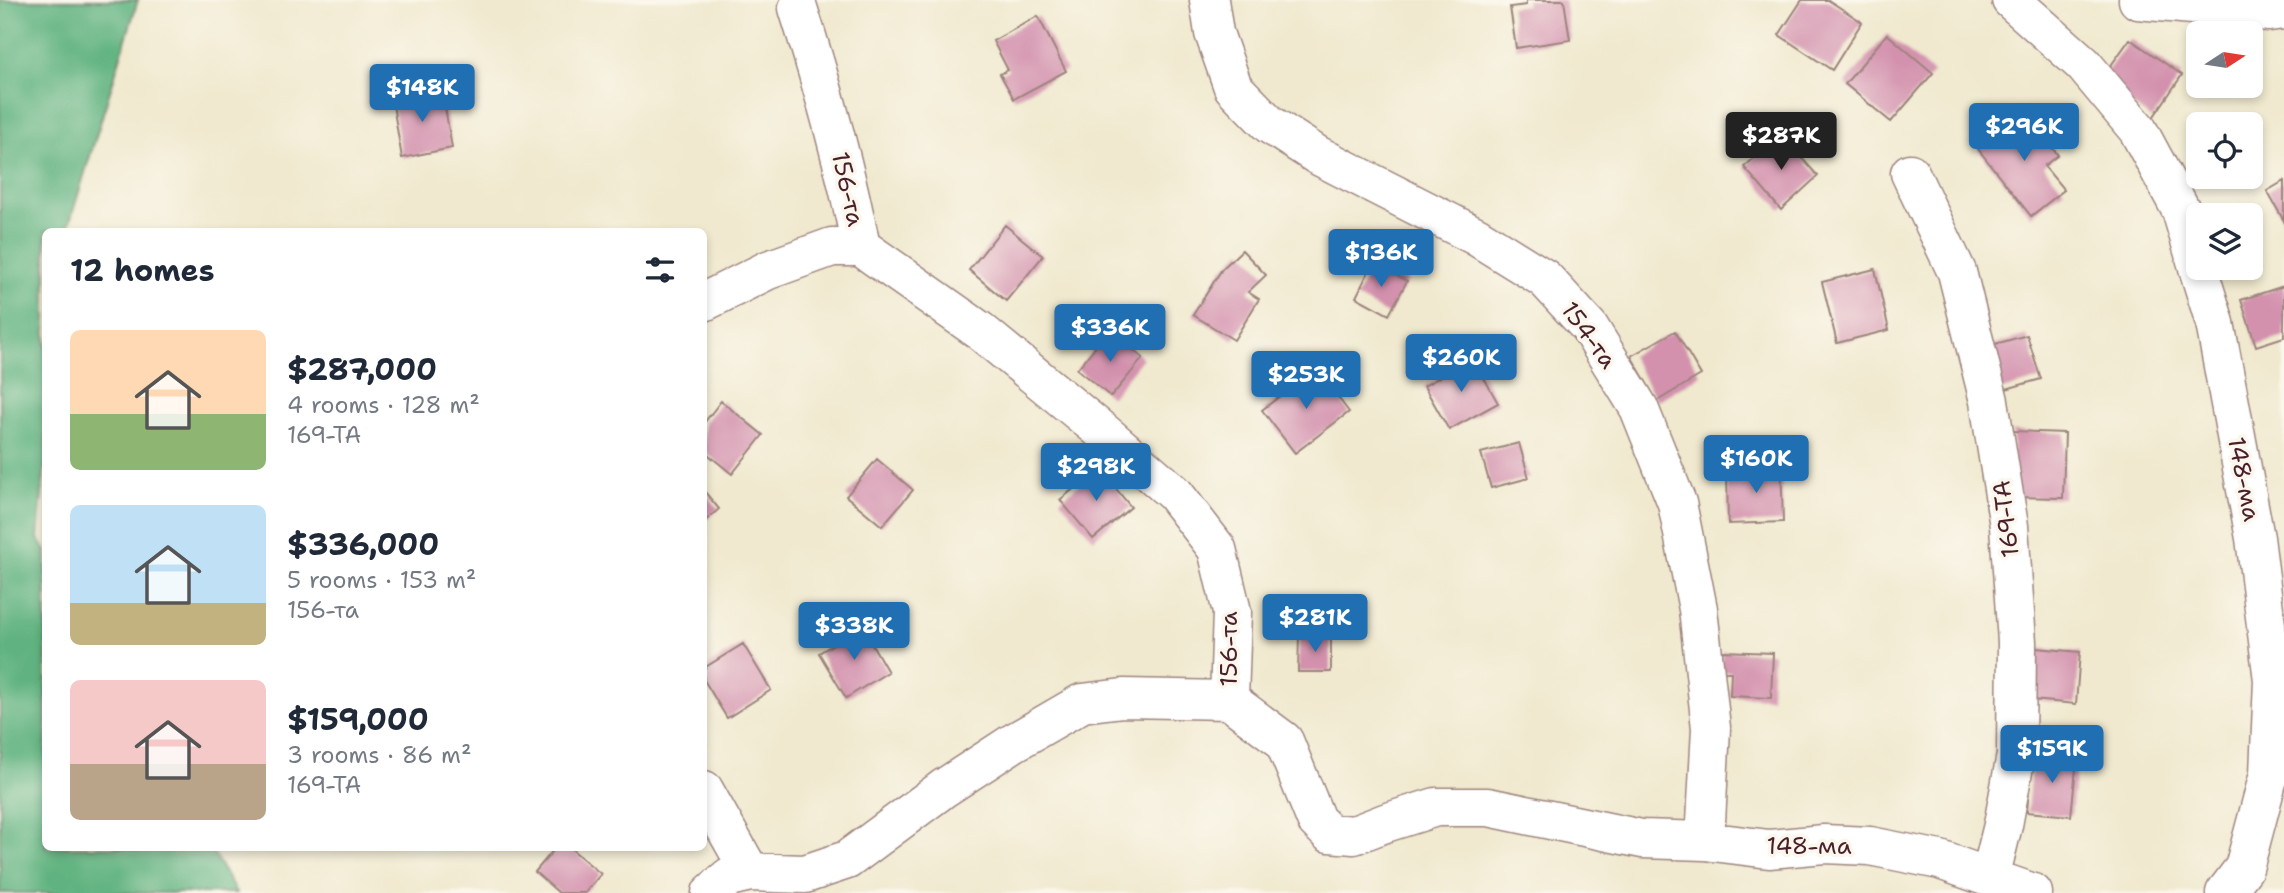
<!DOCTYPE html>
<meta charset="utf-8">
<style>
:root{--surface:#fff;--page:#f2f2f3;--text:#1f2937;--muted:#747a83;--accent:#1f6fb2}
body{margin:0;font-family:"Shantell Sans",sans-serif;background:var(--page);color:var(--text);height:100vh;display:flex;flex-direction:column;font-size:26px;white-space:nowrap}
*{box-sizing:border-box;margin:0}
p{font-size:23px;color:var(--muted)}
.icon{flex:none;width:38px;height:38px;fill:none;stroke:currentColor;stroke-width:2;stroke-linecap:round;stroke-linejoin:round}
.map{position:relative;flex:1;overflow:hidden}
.details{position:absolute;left:42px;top:228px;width:665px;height:623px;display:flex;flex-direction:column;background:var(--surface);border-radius:10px;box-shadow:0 4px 10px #0003}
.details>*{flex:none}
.needle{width:46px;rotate:78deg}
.controls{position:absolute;left:2186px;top:21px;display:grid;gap:14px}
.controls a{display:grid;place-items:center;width:77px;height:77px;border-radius:10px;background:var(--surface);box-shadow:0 4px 10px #0003;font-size:35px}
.price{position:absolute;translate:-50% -60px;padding:0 16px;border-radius:7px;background:var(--accent);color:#fff;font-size:23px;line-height:46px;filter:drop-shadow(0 2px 4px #0008)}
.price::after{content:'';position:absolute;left:50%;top:42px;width:21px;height:16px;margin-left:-10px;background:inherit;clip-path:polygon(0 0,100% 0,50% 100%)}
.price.selected{background:#222;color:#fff}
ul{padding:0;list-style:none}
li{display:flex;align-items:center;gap:21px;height:175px;padding:0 28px}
li span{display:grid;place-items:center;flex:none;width:196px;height:140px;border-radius:10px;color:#555}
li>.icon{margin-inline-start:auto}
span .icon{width:84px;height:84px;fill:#fffc;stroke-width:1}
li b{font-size:30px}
h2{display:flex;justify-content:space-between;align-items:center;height:84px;padding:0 28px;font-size:30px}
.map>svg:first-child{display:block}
.forest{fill:#61b380;stroke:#566956;stroke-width:2}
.building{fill:#d391ad}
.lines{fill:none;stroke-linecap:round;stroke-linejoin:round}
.minor-casing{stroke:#9d847d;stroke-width:41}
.minor{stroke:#fff;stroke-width:38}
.labels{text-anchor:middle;stroke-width:7;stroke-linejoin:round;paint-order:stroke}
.street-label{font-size:24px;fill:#4a1f2b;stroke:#fbf7ec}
</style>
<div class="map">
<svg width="2284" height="893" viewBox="0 0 2284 893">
<rect width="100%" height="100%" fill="#fbf7ec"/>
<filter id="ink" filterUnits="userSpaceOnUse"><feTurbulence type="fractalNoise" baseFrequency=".0143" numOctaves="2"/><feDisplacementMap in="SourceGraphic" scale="14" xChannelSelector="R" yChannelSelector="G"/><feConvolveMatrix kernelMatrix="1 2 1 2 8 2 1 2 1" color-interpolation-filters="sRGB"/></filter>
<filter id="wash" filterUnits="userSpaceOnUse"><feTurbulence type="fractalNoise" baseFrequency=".00686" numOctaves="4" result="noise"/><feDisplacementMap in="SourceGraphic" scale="28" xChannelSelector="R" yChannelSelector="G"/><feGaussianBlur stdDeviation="1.57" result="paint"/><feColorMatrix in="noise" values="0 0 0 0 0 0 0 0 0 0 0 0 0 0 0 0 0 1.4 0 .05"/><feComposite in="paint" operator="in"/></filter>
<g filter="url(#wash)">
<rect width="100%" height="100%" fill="#f0e9cf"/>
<path class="forest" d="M0,0H138L67,231H46V452L38,538L46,551V847H210L236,893H0Z"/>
<g id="blocks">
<path class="building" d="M1526,0H1564L1570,40L1516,48L1510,7L1526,5Z
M1802,0H1828L1862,22L1832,70L1779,35Z
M1038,16L1066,71L1014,99L1000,74L1008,70L993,41Z
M1887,34L1933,73L1891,122L1845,84Z
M2130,39L2182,75L2152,119L2099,82Z
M442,90L452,148L402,158L392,99Z
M2023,112L2058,155L2044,166L2064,190L2031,216L1978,149Z
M1781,135L1818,176L1781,210L1744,167Z
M2284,181V221L2267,191Z
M1005,225L1043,256L1006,301L969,270Z
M1242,250L1266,275L1248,292L1259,299L1234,340L1193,315L1222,269Z
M1373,263L1407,281L1389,315L1356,297Z
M1875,269L1889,330L1837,343L1822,282Z
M2284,286V337L2256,346L2241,300Z
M1109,330L1143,358L1111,397L1077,369Z
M1675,331L1701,375L1657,401L1631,356Z
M2027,335L2041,379L1999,391L1985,347Z
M1473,358L1498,403L1449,430L1424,386Z
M1316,368L1349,412L1295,453L1262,410Z
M721,401L763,435L732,474L704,451V423Z
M2013,431L2065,433L2063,498L2011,497Z
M1519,443L1529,478L1491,488L1481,453Z
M877,459L913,490L882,526L846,496Z
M1781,463L1783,522L1728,524L1727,475L1746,474L1745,464Z
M1099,468L1131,507L1093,539L1060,500Z
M704,491L719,509L704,522Z
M862,627L888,672L846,698L819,653Z
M1299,635L1331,636V672H1298Z
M743,644L771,690L727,718L704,680V668Z
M2025,647L2080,652L2076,704L2021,699Z
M1722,651L1773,653L1771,698L1730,696L1731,672H1721Z
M2032,755L2077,759L2071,816L2027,812Z
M556,847H569L601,874L585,893H559L535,872Z"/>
</g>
</g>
<g filter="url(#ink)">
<use href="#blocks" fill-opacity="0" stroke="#9d847d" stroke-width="2"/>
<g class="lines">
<defs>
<path id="minor" d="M1209,0L1214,33L1233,87L1269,124L1317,155L1476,236L1545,279L1589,327L1639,408L1677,503L1698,609L1711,728L1705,841
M2011,0L2083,64L2138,130L2181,210L2198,267
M2138,0L2269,12L2284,10
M798,8C823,87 845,166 861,247L979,330L1108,436L1174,493L1217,549L1232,612L1229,700L1284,741L1316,820L1329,833L1354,835L1385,823L1436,807H1488L1642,839L1705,841L1769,849L1824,844L1870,846L1940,860L2033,893
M1910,173L1957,272L1989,401L2009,526L2017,642L2016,755L2003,825L1990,878
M2198,268L2215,323L2255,538L2273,680L2269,774L2244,868L2225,893
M704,302L768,270L832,247H861
M704,790L750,872
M711,893L729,877L750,872L805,874L847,860L944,788L1013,743L1082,703L1123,698L1229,700"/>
</defs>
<use href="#minor" class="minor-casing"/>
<use href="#minor" class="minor"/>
</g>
</g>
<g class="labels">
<g class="street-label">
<text transform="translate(848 189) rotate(77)" y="8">156-та</text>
<text transform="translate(1589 335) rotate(54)" y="8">154-та</text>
<text transform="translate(2244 479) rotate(79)" y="8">148-ма</text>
<text transform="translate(2006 519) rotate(-97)" y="8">169-TA</text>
<text transform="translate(1229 649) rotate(-90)" y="8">156-та</text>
<text x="1809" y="854">148-ма</text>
</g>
</g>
</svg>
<div class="controls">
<a><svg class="needle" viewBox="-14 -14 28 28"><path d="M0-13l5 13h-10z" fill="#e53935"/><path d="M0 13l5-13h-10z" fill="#747a83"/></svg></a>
<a><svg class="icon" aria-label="locate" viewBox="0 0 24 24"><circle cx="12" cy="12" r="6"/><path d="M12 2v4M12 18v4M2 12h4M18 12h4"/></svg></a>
<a><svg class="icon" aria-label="layers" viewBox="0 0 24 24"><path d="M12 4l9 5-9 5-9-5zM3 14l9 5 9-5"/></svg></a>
</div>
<b class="price" style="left:422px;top:124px">$148K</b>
<b class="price" style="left:2024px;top:163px">$296K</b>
<b class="price selected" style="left:1781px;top:172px">$287K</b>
<b class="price" style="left:1381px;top:289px">$136K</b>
<b class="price" style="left:1110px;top:364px">$336K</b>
<b class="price" style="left:1461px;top:394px">$260K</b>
<b class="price" style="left:1306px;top:411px">$253K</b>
<b class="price" style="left:1756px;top:495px">$160K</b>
<b class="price" style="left:1096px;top:503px">$298K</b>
<b class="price" style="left:1315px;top:654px">$281K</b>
<b class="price" style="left:854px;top:662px">$338K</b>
<b class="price" style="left:2052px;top:785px">$159K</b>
<section class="details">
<h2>12 homes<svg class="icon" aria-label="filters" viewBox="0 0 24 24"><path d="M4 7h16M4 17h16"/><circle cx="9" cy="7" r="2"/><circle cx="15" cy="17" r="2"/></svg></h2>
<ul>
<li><span style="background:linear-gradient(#ffd9b3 60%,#8fb573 0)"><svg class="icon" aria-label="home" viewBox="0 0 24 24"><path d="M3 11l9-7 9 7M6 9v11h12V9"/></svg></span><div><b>$287,000</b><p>4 rooms · 128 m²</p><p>169-TA</p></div></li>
<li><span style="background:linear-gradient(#bfe0f5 70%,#c2b280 0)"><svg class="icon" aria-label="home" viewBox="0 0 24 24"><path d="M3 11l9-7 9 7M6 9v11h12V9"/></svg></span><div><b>$336,000</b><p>5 rooms · 153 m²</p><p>156-та</p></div></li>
<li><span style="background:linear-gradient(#f6c9c9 60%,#b9a48a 0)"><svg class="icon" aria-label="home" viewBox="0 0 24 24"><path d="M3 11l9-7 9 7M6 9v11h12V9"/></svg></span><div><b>$159,000</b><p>3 rooms · 86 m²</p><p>169-TA</p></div></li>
</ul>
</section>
</div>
